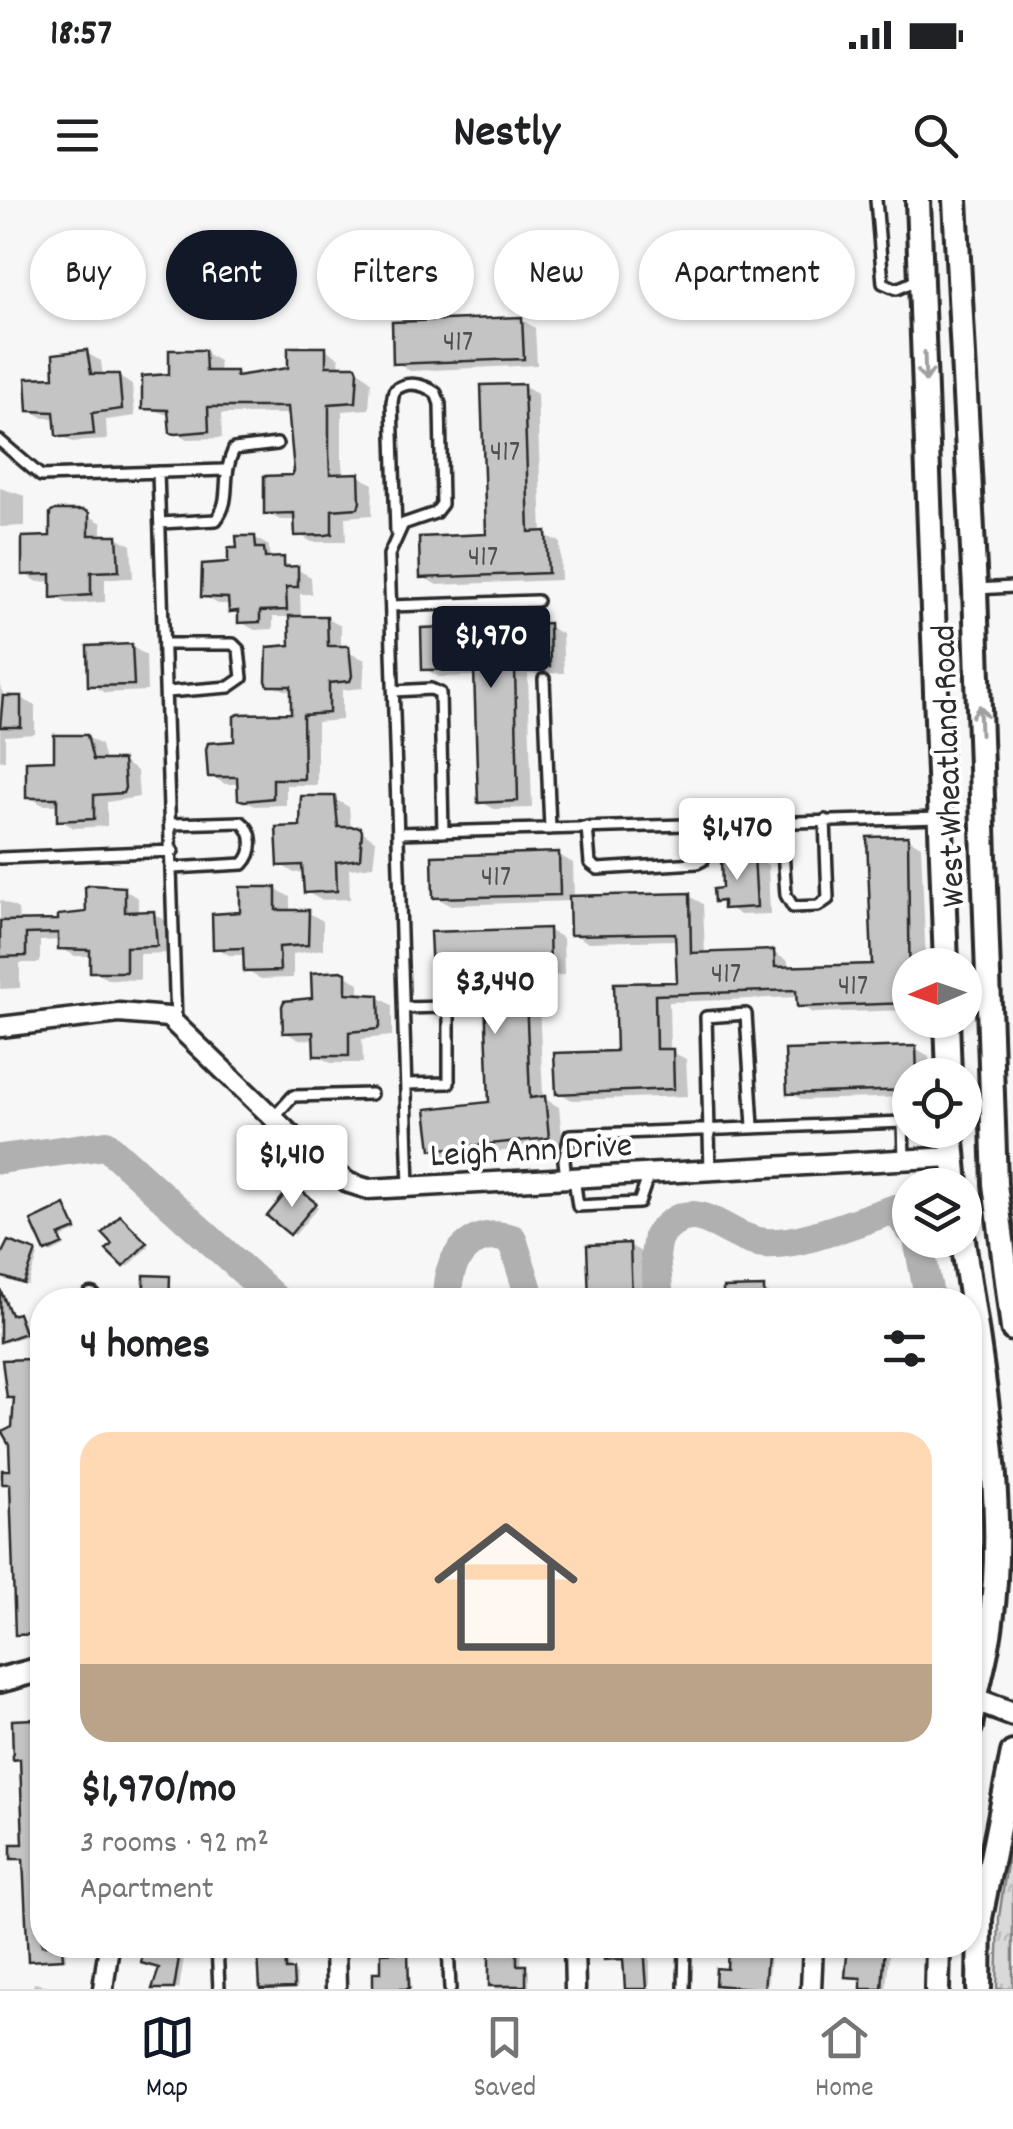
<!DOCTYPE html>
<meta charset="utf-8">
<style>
:root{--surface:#fff;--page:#f6f6f6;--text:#202124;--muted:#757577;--line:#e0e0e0;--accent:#111827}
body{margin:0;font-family:Dekko,sans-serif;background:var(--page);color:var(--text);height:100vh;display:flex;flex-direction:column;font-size:38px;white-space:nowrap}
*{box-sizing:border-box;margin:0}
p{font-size:32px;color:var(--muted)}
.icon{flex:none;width:55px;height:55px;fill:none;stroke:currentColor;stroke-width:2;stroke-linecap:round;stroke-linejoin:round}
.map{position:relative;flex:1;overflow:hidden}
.drawer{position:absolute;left:30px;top:1088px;width:952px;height:670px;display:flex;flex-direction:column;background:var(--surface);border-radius:40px;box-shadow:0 2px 8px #0004}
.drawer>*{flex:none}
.top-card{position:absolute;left:30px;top:30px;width:955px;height:90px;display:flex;gap:20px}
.needle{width:65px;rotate:268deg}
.fabs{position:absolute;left:892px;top:748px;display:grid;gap:20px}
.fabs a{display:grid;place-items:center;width:90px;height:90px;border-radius:50%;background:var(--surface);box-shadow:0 2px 8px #0004;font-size:50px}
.price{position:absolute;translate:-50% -85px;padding:0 22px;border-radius:10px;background:#fff;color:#222;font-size:32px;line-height:65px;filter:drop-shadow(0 2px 5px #0008)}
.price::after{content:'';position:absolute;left:50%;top:60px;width:30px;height:22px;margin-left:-15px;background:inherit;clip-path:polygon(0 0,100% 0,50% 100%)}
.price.on{background:var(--accent);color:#fff}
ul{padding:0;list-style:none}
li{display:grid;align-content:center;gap:20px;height:530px;padding:0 50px}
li+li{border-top:2px solid var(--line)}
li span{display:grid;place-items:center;height:310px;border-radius:30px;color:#555}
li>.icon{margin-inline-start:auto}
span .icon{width:180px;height:180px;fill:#fffc;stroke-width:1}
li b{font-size:42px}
h2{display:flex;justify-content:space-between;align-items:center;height:120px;padding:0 50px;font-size:42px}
.pill{padding:0 35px;border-radius:45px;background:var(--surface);box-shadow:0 2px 8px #0004;font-size:35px;line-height:90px}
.pill.on{background:var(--accent);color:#fff}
.status{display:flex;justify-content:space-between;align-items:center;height:70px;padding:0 50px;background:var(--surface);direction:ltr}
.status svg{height:28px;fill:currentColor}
header{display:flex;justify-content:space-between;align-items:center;height:130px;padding:0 50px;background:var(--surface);font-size:45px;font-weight:700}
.tab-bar{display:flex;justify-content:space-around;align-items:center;height:140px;border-top:2px solid var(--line);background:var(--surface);font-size:28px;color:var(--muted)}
.tab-bar a{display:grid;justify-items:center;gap:5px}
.tab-bar .on{color:var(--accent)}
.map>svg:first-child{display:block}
.grass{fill:url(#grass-tufts);stroke:#828282;stroke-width:2.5}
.shadow{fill:#0003}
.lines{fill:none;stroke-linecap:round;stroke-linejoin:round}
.river{stroke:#b0b0b0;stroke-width:30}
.building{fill:#c4c4c4;stroke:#2b2b2b;stroke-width:2.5}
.lane-casing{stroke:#2b2b2b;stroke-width:16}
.street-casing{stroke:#2b2b2b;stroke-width:25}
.secondary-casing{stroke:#2b2b2b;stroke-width:30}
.lane{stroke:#fff;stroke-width:9}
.street{stroke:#fff;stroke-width:18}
.secondary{stroke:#fff;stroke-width:22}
.oneway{stroke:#a0a0a0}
.labels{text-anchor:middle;stroke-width:8;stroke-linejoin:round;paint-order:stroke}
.number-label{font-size:30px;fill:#515151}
.street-label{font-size:35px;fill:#2b2b2b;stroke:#fff}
</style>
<div class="status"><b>18:57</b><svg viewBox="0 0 49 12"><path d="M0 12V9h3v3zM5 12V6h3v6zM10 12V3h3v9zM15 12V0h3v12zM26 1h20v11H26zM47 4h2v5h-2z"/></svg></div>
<header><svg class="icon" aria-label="menu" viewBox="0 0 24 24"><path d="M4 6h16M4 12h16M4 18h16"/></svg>Nestly<svg class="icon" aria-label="search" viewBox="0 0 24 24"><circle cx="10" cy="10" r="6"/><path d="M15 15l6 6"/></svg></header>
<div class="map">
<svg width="1013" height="1789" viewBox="0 0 1013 1789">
<defs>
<pattern id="grass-tufts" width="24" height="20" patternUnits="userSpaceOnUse" patternTransform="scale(2.5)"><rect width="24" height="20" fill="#d9d9d9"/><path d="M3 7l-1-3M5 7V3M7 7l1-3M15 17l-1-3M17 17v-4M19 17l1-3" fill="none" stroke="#bababa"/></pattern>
</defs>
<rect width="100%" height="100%" fill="#f7f7f7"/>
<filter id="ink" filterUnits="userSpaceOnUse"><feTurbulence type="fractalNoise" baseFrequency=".01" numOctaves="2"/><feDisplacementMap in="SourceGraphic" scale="20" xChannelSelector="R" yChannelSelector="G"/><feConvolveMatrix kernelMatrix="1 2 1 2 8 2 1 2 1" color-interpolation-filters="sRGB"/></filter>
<g filter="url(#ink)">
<path class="grass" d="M1013,1623V1789H997L999,1717Z"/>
<path class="shadow" d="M521,119L535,128L537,165L410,171L396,162Z
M325,149L339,158L340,168H355L371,181L369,209L342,211V261L343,276H359L373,284L372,315L345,317L346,341L342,342H312L298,334L297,320H280L266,312L296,271L291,214H221L222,238L187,239L173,231L171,216L144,207L172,177L205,153L219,161V173L242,177L291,170Z
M86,153L101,161L103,177L118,176L132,185L135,216L106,220L107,240L72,242L58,234L57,218H44L30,210Z
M523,186L537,194L542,334L560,342L561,380L437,385L423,377L489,336Z
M0,288L25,296V326L0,327Z
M84,313L102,323V337H117L131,345L133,378L105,379V402L68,404L54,396L53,381L38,382L24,374L53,338Z
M255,338L269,346V354L311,377L312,394H300L301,419L326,418L341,426V449L365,460L363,488L342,490V520L317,522V585H286V605L254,606L240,598V584H225L211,576L237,543L294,515V493L270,485L292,448V417H273V429L255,430L240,422L231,404H218L204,396Z
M548,426L562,434L564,473L528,474L532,608L494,609L480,601L476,476L439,477L425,469Z
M132,447L146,455L147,491L105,493L91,484Z
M0,481L4,498H21L35,506V534L5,536V560L0,561Z
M87,537L101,545L105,562H123L137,571L139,597L107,602V626L74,628L60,620V605H43L28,596L57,562Z
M334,599L349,607L351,630L359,629L376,641L373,666L349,669L350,699L321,700L306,692L305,672L294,673L280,664L302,629Z
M907,638L921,646L926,765H910V810L813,813L799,805V797L669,802L670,851L686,859L688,896L572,900L558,892L618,853L617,785L679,784L678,740L587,742L573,734L572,701L450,705L435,697L559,655L573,663L574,698L689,696L703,704L705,755L774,753L788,761V769L875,766Z
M754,657L768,665L770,714L740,715L717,700Z
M119,687L138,698V714H154L168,722L170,753L140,754V780L107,779L93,771L92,756H75L61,748V740L40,741V763H20V788L0,789V700L18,709L19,723H61L88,715Z
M276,689L290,697V713H309L323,721V749L293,754V778L261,779L246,771V755H229L215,747L243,714Z
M548,730L563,738L564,775L538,776L543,898L559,907L563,945L447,957L433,949L492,904L486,778L448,779L434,771Z
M340,773L359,783V796L378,797L392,805V836L362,839L363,863H331L317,855L316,839L299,840L285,832Z
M915,849L929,857L930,875H910V897L803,900L789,892Z
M297,989L318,1007L295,1035L291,1033Z
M65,1008L78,1031L62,1038L65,1046L51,1053L47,1050Z
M124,1020L149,1046L128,1067L116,1044Z
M629,1045L643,1053L645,1100H592Z
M35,1053L38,1056L28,1085L0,1076V1062Z
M169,1078L175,1100H136V1094L146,1095Z
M763,1089L777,1099L899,1094L910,1100H726Z
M5,1101L14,1117L22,1118L28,1135L0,1144V1103Z
M30,1161L34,1179L42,1181V1290H38L42,1320V1435L21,1436L18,1434L12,1284L4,1282L12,1272L17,1199L9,1197Z
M33,1521L38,1543H42V1745H65L66,1760H30L25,1659L14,1657L26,1646L23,1560L15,1558Z
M156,1745H186L179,1789H154L161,1768Z
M259,1745H287L289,1772L296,1774L297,1789H262Z
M377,1745H406L412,1789H376L383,1774V1745Z
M499,1745H522L521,1767L529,1770V1787L494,1789L492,1750H499Z
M606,1745L650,1748V1789H627L626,1760L607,1758Z
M731,1745H771L767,1789H718L719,1771L729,1772Z
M850,1745H890L886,1789H863L864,1779L848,1776Z
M34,1783L56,1787L60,1789H32Z"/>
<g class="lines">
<path class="river" d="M0,959L106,945L276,1100
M918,1040L930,1100
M448,1100C444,1060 471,1026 512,1039L531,1100
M659,1100L655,1056L658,1036C696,989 723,1039 765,1043C801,1046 860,1020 895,1009L910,1029"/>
</g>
<path class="building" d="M522,117L524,159L393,164L392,122Z
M288,147H326V166H356L358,171L356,202L329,204V252L330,274L359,273L360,302L358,308L332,310V334L326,335L295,336L294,313L264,314V276L292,275L294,271L288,207H208L209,231L175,234L170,233L168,210L142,209V176L169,174V150H205L206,171H236V176L288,168Z
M87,150L91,174H119L122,209L92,213L94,234L61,237L56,235L54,212L28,211L26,178L54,177L53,154Z
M524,184L529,332L546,331L548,373L420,378L419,337L486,334L481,185Z
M55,310H84L89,313V335H117L119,371L91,372V395L51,398V374L22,375V337L50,336V313Z
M236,336H255L256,348H264L265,358L284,357V367L298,366V387H286L287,410L260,411V422L238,423V411L229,412L228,398L201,397L202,364L228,362V348H237Z
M289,416H327L328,446H349L352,476L350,481L329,483V513L303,515L304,579H273V598L244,601L238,599L237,577H208L206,549L208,543L234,541V516L239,514L291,513V486H268L266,481L267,447L290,445Z
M549,423L550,466L515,467L518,601L478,603L474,469L422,470L421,428Z
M132,444L134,485L88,486L87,446Z
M3,496H21V527H0Z
M54,535H87L93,560H123L125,588L123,593L94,595V619L57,621V598H26V561L54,560Z
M301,596H335L338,627H360L362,631L360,659L336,662L337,691L304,693L302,665L278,666L276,627L300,626Z
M908,636L910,803L797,807L796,790L655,795L656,849H673L674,889L556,894L554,853L616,851L614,783L677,782L675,733L570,735L569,696L690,693L691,753L774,750L775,767L872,764L867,637Z
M559,652L560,695L433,698L432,656Z
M754,655L757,707L723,709V701L714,702L713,689L722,688L721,656Z
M90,685L125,687V712L154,711L157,746L126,747V772H90V750L58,749V733L26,734V756L0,757V721L58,720V715L86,712L85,687Z
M240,687H276V710H309L308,745L279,747L280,771L244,772L243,748L213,749L212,714L240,712Z
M549,728L550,768L525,769L530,898L545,896L549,938L431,950L426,909L489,902L484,771L432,773L430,732Z
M341,771L346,773V793L379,795L380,825L378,829L349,832V856H314L313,832L283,833L282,806L284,801L312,798L311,773Z
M916,846L917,875H910V890L787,894L785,850Z
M293,984L316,1003L290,1035L267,1016Z
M65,1005L76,1029L59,1036L63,1044L45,1052L31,1021Z
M120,1015L147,1043L123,1067L106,1050L112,1044L102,1033Z
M8,1041L36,1051L24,1084L0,1076V1057Z
M630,1043L632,1100H589L587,1045Z
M144,1075L170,1076L169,1100H144Z
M764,1087V1100H723V1088Z
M0,1089L11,1115L18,1113L25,1133L0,1142Z
M30,1159L31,1177H39L42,1221V1289H35L36,1317H42V1337H38L42,1434L15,1435L10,1284H2V1270H10L9,1244L2,1232L12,1227L14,1198H7L2,1160Z
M34,1519L35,1541L42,1540V1745H62L63,1759L28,1761L23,1659H11V1644H23L20,1559L13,1560L12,1520Z
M145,1745H181L174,1789H152L159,1768L141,1763Z
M604,1745H644L647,1789H625L623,1759L604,1760Z
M728,1745H768L764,1789L715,1785L716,1768L727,1769Z
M848,1745H885L882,1789H861V1778L845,1777Z
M489,1747L517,1748V1765H526V1786H489Z
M285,1751L286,1770H293L294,1788L260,1789L258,1753Z
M408,1752L409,1789H373V1772H381V1753Z"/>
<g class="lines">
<defs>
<path id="lane" d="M876,0L883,83L897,89L919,79
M0,241L41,276L224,270
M158,272L176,823
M160,323L216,320C233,298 220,279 234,249L277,244
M396,332L392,202L394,191C407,180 423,184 436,193L440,204L442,304L435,313L403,324L389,355L409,987
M976,389L1013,387
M391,406L537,401
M165,444H233L239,450L242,478L229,487L167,492
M544,479L550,629
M394,491L431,489L440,493L443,632
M781,621L786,695L793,707L818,706L828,699L825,620
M172,624L241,622C255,632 254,653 243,664L173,668
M587,627L590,663L598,669L697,663L703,660L704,624
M398,633L940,618
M0,658L173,651
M404,808L444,807L449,814V883L406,884
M274,917L293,896L371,894
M710,971L706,817L746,814L753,926
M574,978L578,1006L639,1003L649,974
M566,979L564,960L570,935L903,922L904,959
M217,1745L219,1789
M448,1745L450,1789
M684,1789L685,1745"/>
<path id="street" d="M0,827L119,813L168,817L316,959L349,983L368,989L953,957
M91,1098V1100
M335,1745L336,1789
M574,1745L575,1789
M103,1789L109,1745
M811,1789L813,1745"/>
<path id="secondary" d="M918,0L946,765
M955,0L975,389L995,984L1013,1129
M947,820L949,875
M951,930L956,985
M963,1040C980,1164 1008,1296 991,1422C987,1457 975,1491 970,1527
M0,1480L42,1469
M970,1498L1013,1514
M937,1789L938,1745
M979,1789L980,1718L1013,1553"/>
</defs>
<use href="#lane" class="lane-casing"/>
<use href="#street" class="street-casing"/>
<use href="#secondary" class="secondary-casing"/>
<use href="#lane" class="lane"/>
<use href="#street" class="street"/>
<use href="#secondary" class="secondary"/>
</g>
<defs><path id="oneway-shaft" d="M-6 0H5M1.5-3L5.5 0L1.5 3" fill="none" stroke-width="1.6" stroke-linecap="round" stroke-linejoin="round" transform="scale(2.5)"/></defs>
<g class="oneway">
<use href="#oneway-shaft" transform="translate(925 167) rotate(88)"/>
<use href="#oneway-shaft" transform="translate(980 520) rotate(-92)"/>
</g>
</g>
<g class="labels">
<g class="number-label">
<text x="458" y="150">417</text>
<text x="505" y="260">417</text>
<text x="483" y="365">417</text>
<text x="496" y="685">417</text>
<text x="726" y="782">417</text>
<text x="853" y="794">417</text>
</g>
<g class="street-label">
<text transform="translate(946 566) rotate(-92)" y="12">West Wheatland Road</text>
<text transform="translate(531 948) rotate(-3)" y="12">Leigh Ann Drive</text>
</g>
</g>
</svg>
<div class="fabs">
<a><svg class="needle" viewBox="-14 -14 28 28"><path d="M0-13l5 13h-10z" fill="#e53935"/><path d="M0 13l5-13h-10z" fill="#757577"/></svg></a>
<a><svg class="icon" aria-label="locate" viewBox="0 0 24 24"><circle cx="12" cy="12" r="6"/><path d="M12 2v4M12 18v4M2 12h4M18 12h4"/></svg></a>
<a><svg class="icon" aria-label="layers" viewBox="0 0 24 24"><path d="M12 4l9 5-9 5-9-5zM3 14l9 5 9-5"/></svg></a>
</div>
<b class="price on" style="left:491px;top:491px">$1,970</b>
<b class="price" style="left:737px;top:683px">$1,470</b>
<b class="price" style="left:495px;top:837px">$3,440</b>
<b class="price" style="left:292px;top:1010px">$1,410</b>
<div class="top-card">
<a class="pill">Buy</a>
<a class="pill on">Rent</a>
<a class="pill">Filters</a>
<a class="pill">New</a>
<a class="pill">Apartment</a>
</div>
<section class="drawer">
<h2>4 homes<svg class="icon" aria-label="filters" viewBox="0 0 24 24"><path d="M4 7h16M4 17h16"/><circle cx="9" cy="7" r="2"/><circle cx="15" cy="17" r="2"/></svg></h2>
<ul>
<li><span style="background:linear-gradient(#ffd9b3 75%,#b9a48a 0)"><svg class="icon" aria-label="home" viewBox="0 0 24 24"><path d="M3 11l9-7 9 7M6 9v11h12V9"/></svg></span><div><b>$1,970/mo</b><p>3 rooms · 92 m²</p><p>Apartment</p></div></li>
</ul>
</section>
</div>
<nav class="tab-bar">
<a class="on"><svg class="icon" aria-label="map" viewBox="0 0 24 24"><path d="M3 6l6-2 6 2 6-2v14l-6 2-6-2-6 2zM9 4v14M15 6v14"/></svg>Map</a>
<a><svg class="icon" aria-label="saved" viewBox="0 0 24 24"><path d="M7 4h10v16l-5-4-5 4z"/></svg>Saved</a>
<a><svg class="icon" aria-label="home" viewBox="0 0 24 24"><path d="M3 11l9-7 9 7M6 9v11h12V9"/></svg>Home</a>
</nav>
